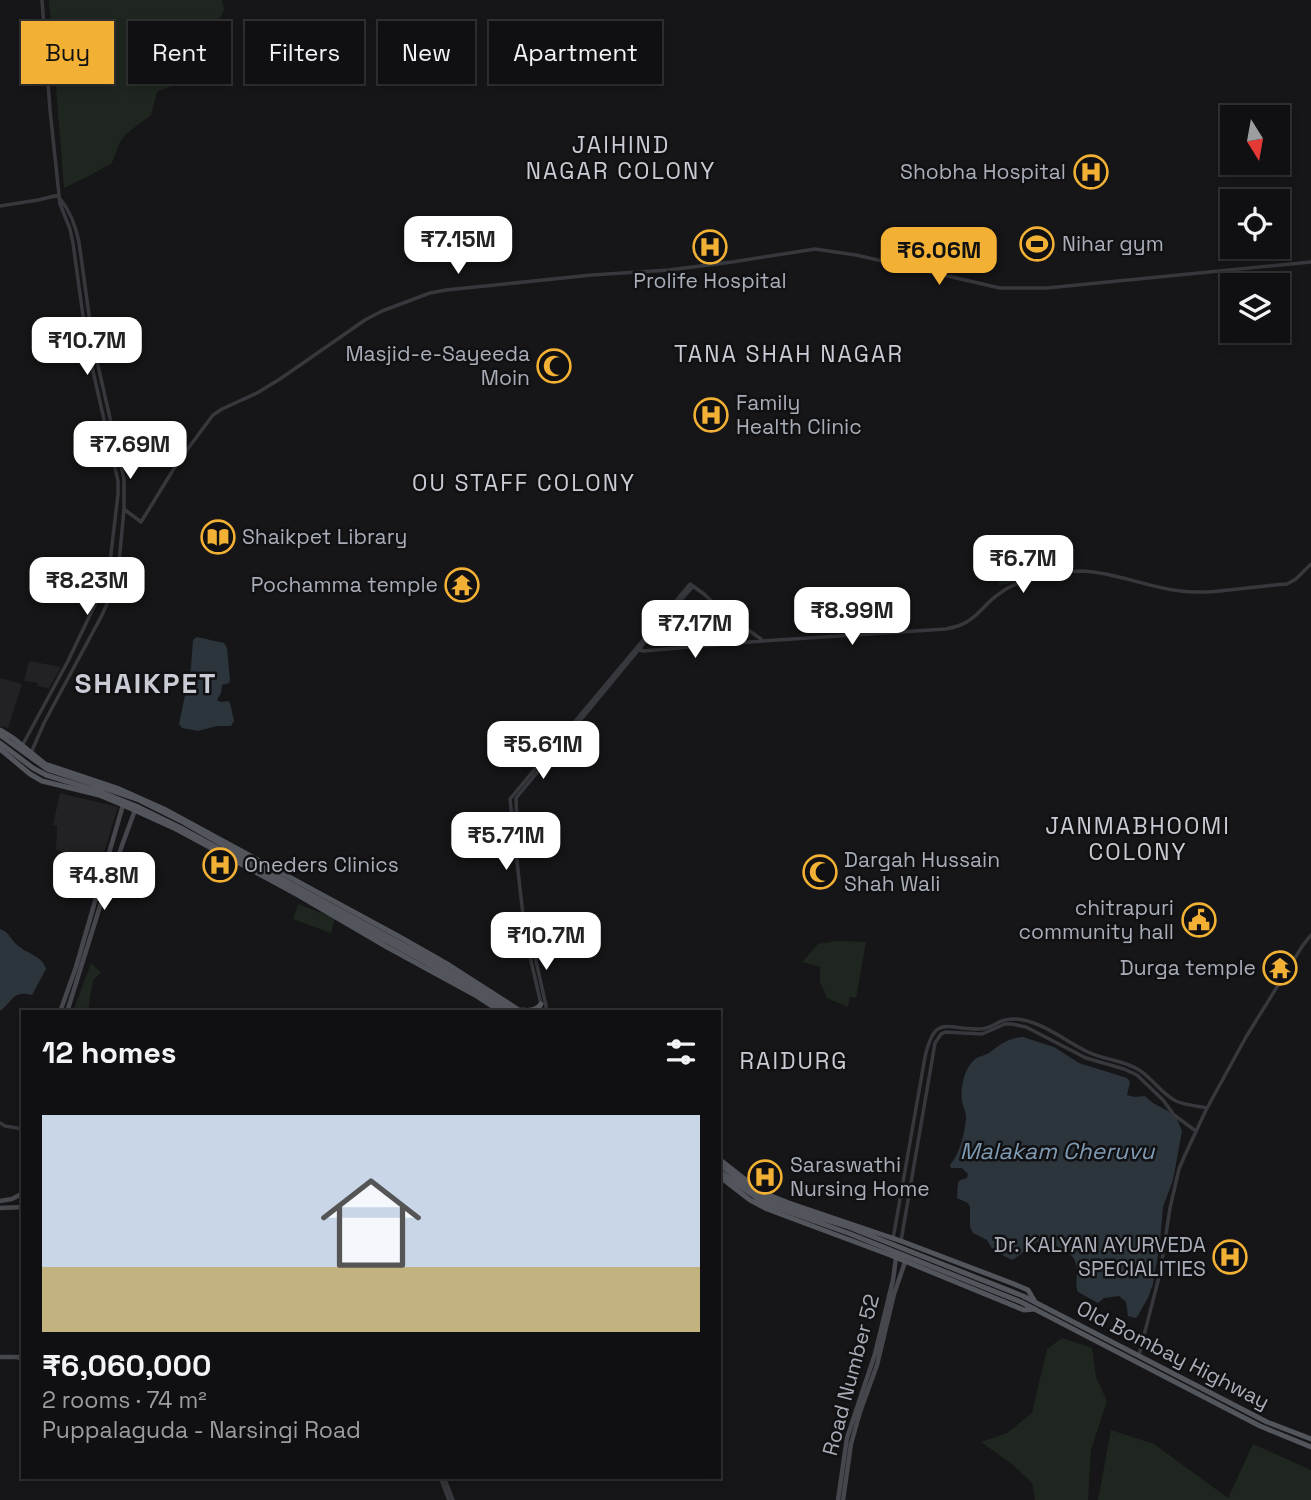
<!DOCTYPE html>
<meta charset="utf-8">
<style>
:root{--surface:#101012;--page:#1e1e20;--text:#f1f3f6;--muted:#9c9d9f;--line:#303032;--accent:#f2b134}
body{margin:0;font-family:"Space Grotesk",sans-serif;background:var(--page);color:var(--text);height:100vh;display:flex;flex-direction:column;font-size:26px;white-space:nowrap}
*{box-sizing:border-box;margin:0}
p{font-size:23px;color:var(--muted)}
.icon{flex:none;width:38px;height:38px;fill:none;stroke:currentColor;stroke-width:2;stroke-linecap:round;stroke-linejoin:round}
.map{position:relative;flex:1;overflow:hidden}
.side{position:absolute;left:21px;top:1010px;width:700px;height:469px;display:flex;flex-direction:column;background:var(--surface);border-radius:0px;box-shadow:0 4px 10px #0003,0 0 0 2px var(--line)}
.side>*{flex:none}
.guide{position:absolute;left:21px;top:21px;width:700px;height:63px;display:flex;gap:14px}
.needle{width:46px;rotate:169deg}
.fabs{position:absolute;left:1220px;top:105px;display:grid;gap:14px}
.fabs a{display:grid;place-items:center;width:70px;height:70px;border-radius:0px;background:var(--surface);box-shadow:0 4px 10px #0003,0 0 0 2px var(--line);font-size:35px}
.price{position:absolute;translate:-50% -60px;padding:0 16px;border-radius:14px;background:#fff;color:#222;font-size:23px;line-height:46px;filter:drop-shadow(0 2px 4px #0008)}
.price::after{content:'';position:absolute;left:50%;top:42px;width:21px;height:16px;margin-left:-10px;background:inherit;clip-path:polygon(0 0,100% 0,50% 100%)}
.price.selected{background:var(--accent);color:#111}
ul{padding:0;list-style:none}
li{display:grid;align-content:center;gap:14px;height:371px;padding:0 21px}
li span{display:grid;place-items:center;height:217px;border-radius:0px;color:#555}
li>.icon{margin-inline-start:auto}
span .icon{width:126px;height:126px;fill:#fffc;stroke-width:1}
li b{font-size:30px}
h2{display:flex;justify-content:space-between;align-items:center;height:84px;padding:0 21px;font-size:30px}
.pill{padding:0 24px;border-radius:0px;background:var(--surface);box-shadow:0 4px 10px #0003,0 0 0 2px var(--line);font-size:24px;line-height:63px}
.pill.selected{background:var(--accent);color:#111}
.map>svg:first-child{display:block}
.built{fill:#222225}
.green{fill:#1e261f}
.water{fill:#2c353c}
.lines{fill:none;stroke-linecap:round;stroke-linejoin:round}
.tertiary{stroke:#37383d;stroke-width:3.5}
.secondary{stroke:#45474d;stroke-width:4.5}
.primary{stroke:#53555c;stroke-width:5}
.primary-bridge{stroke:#53555c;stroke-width:5}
.labels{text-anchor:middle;stroke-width:5;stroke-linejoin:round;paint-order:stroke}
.poi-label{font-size:21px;fill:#a8adb8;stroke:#111113;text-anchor:end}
.street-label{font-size:21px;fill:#a8adb8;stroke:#111113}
.neighbourhood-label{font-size:23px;letter-spacing:2px;fill:#c9ccd4;stroke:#111113}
.water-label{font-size:23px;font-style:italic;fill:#7f9bb3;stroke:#111113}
.district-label{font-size:28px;font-weight:bold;letter-spacing:2px;fill:#c9ccd4;stroke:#111113}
</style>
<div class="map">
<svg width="1311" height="1500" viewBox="0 0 1311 1500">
<rect width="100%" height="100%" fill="#161618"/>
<path class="built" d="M29,661L61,667L49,688L37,686L38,683L24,681Z
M0,678L22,684L8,728L0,726Z
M60,793L118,807L101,862L56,850L57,826L53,825Z"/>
<path class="green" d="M49,0H222L224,10L209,40L185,54L186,80L157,92L151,115L126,134L120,142L112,163L89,176L64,188Z
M1023,551L1027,576L1011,583L999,585L993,555Z
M298,904L335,918L331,933L293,919Z
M837,941L866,942L856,998L850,997L848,1007L827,998L820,982V967L802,962L818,944Z
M91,963L101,973L93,980L88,1011H73Z
M1062,1338L1092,1348L1096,1377L1107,1401L1091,1450L1088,1500H1035L1032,1483L1013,1465L981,1442L1007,1433L1032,1413L1047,1349Z
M1111,1430L1154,1444L1228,1498L1253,1444L1311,1470V1500H1098Z"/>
<path class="water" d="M197,637L224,643L227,648L230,680L229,683L222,685L221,693L217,700L221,702L228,701L230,703L234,721L231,726H217L198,731L182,728L179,724L191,667L193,640Z
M0,929C9,932 10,938 16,944C26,954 42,955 46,969L32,995C12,990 14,1001 0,1011Z
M1023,1037L1054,1047L1079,1063L1127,1078L1130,1082L1127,1095L1135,1097L1145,1096L1153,1103L1168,1111L1177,1119L1182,1131L1173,1180L1163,1207L1160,1243L1153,1284L1148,1298L1137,1317L1135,1318L1128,1316L1126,1302L1119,1296L1104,1298L1098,1303L1078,1292C1074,1283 1079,1273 1076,1264C1074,1255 1068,1254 1061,1249C1056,1246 1052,1241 1046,1240C1034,1239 1022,1255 1012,1260L993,1250L987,1240L973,1233L970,1227V1207L968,1203L957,1198L958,1183L960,1180L967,1178L968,1174L962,1168H951L950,1165C960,1153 965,1133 966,1118C966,1112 964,1108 962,1102C960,1089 964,1069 974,1060C978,1056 984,1056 989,1053C1001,1044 1008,1038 1023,1037Z"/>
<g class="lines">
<path class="tertiary" d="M0,206L38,200L59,195
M124,509L141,522L178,462L213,415L222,409L257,393L280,379L365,320L382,311L430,293L446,290L592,275L669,270L732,262L815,249L856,255L1000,288H1047L1311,262
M637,647L643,651L762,641L946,629C955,627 964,625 971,619C981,612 988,601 999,594C1009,586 1025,580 1038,577C1052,574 1066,571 1080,571C1114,572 1146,587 1180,591C1215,595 1251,586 1287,584L1296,579L1311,564
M22,746L68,661L103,588L109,571L118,494V481L87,345L73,243L70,229L60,204L59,195L50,110L42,0
M31,753L44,723L102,615L117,582L118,573L124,509V479L93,344L79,242C76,228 70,211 61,200
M514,830L517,825L516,798L660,624L693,586
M524,915L527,920L546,1006V1012
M540,1012L541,1004L522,922L523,915L510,799L690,584L704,594L724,613L761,639
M0,1123L5,1126L23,1129
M893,1239L925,1057C935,1013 946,1030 980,1029C993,1029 998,1018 1016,1019C1042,1021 1065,1041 1088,1052C1104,1060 1124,1060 1139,1070C1152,1078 1162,1094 1176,1101C1185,1105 1197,1106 1207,1108
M901,1241L935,1043L941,1034L945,1032L982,1034L1005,1024H1012L1026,1027L1086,1058L1124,1069L1137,1075L1163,1100L1174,1115L1196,1131
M1139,1355L1160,1273L1170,1208L1179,1169L1185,1155L1206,1110L1246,1037L1303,945L1311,935
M440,1477L449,1500
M444,1477L453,1500"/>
<path class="secondary" d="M60,1012L76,967L123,805
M67,1012L101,903L135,810
M0,1201L12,1199L23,1193
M0,1208L23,1207
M0,1357H17L23,1359
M838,1500L847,1438L875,1354L893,1280L896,1258
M843,1500L851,1444L860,1412L877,1365L894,1294L905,1262"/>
<path class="primary" d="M0,730L13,738L45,764L117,788L164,809L398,936L449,965L522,1012
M0,749L30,774L42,781L99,795L123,805L176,829L298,895L387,947L475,995L501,1012
M522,1010C529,1011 537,1010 541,1004
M719,1159L761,1192L789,1203L901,1241L1014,1284L1028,1290L1034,1300
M719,1164L754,1191L767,1199L783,1206L846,1226L1023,1296L1267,1422L1311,1439
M719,1171L764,1203L848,1233L1021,1302L1260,1426L1311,1447
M719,1176L750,1200L767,1209L890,1255L1024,1310L1035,1309"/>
<path class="primary-bridge" d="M0,735L47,769L93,784L139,800L183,822L284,880L433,961L517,1012
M0,743L33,768L46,775L101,792L136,806L181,828L427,963L509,1012"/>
</g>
<defs>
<symbol id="hospital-ring" viewBox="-11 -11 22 22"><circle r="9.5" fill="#111113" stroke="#f2b134" stroke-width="1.5"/><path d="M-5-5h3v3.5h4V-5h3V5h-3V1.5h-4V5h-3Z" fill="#f2b134"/></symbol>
<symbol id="stadium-ring" viewBox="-11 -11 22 22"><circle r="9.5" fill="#111113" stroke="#f2b134" stroke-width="1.5"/><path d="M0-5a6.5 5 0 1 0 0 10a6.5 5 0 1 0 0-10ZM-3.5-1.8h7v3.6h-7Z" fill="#f2b134"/></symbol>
<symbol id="mosque-ring" viewBox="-11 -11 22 22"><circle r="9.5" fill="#111113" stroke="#f2b134" stroke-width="1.5"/><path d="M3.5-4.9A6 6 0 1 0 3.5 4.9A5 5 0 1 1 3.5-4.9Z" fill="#f2b134"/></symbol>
<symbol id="library-ring" viewBox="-11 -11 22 22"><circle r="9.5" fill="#111113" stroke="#f2b134" stroke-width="1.5"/><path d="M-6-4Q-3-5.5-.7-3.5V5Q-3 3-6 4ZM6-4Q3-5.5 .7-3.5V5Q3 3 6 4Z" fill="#f2b134"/></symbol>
<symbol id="temple-ring" viewBox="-11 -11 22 22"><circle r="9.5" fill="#111113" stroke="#f2b134" stroke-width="1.5"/><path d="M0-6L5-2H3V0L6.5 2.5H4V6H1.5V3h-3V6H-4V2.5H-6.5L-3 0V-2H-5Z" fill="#f2b134"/></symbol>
<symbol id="civic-ring" viewBox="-11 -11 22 22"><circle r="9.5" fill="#111113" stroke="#f2b134" stroke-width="1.5"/><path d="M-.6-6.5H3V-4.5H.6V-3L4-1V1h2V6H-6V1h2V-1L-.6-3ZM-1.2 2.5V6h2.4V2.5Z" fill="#f2b134"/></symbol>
</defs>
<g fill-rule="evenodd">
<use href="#hospital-ring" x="1072" y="153" width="38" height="38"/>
<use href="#stadium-ring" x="1018" y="225" width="38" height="38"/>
<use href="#hospital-ring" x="691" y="228" width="38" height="38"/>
<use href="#mosque-ring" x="535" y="347" width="38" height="38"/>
<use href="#hospital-ring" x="692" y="396" width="38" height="38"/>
<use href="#library-ring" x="199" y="518" width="38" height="38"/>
<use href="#temple-ring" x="443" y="566" width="38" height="38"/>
<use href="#hospital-ring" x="201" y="846" width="38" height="38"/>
<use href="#mosque-ring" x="801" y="853" width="38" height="38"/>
<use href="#civic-ring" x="1180" y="901" width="38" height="38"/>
<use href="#temple-ring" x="1261" y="949" width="38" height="38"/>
<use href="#hospital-ring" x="746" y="1158" width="38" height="38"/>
<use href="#hospital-ring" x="1211" y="1238" width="38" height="38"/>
</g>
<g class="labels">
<g class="poi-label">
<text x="1066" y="179">Shobha Hospital</text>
<text x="1062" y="251" text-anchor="start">Nihar gym</text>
<text x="710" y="288" text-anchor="middle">Prolife Hospital</text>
<text x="530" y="361">Masjid-e-Sayeeda<tspan x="530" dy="24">Moin</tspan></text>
<text x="736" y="410" text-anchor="start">Family<tspan x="736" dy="24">Health Clinic</tspan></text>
<text x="242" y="544" text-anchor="start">Shaikpet Library</text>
<text x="438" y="592">Pochamma temple</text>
<text x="844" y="867" text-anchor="start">Dargah Hussain<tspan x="844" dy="24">Shah Wali</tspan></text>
<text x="244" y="872" text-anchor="start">Oneders Clinics</text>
<text x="1174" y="915">chitrapuri<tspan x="1174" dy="24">community hall</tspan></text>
<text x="1256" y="975">Durga temple</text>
<text x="790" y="1172" text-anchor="start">Saraswathi<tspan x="790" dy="24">Nursing Home</tspan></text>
<text x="1206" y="1252">Dr. KALYAN AYURVEDA<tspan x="1206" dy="24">SPECIALITIES</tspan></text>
</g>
<g class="street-label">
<text transform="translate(1173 1355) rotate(27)" y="7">Old Bombay Highway</text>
<text transform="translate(851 1375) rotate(-75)" y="7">Road Number 52</text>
</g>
<g class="neighbourhood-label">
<text x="621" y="153">JAIHIND<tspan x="621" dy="26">NAGAR COLONY</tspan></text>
<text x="789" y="362">TANA SHAH NAGAR</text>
<text x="524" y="491">OU STAFF COLONY</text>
<text x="1138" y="834">JANMABHOOMI<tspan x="1138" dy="26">COLONY</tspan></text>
<text x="794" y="1069">RAIDURG</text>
</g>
<g class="water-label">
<text x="1057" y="1159">Malakam Cheruvu</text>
</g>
<g class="district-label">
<text x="146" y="693">SHAIKPET</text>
</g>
</g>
</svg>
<div class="fabs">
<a><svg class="needle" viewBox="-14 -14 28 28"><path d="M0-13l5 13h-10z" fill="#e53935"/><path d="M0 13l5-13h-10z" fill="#9c9d9f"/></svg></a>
<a><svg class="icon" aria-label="locate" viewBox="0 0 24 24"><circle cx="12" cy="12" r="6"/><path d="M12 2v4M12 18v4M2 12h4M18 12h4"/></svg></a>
<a><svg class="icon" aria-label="layers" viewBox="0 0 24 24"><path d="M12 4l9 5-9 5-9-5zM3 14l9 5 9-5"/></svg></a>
</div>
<b class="price" style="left:458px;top:276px">₹7.15M</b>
<b class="price selected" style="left:939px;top:287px">₹6.06M</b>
<b class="price" style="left:87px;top:377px">₹10.7M</b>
<b class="price" style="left:130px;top:481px">₹7.69M</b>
<b class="price" style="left:1023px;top:595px">₹6.7M</b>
<b class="price" style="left:87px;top:617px">₹8.23M</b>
<b class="price" style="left:852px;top:647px">₹8.99M</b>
<b class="price" style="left:695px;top:660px">₹7.17M</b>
<b class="price" style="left:543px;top:781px">₹5.61M</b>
<b class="price" style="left:506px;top:872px">₹5.71M</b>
<b class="price" style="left:104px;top:912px">₹4.8M</b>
<b class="price" style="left:546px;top:972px">₹10.7M</b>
<div class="guide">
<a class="pill selected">Buy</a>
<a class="pill">Rent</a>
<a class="pill">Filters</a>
<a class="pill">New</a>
<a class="pill">Apartment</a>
</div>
<section class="side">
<h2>12 homes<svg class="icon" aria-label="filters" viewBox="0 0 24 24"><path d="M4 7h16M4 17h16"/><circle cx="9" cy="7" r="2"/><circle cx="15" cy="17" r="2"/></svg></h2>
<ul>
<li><span style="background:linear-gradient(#c9d6e8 70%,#c2b280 0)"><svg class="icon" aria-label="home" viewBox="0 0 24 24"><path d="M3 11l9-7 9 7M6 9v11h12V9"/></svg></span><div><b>₹6,060,000</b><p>2 rooms · 74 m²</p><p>Puppalaguda - Narsingi Road</p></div></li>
</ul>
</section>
</div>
